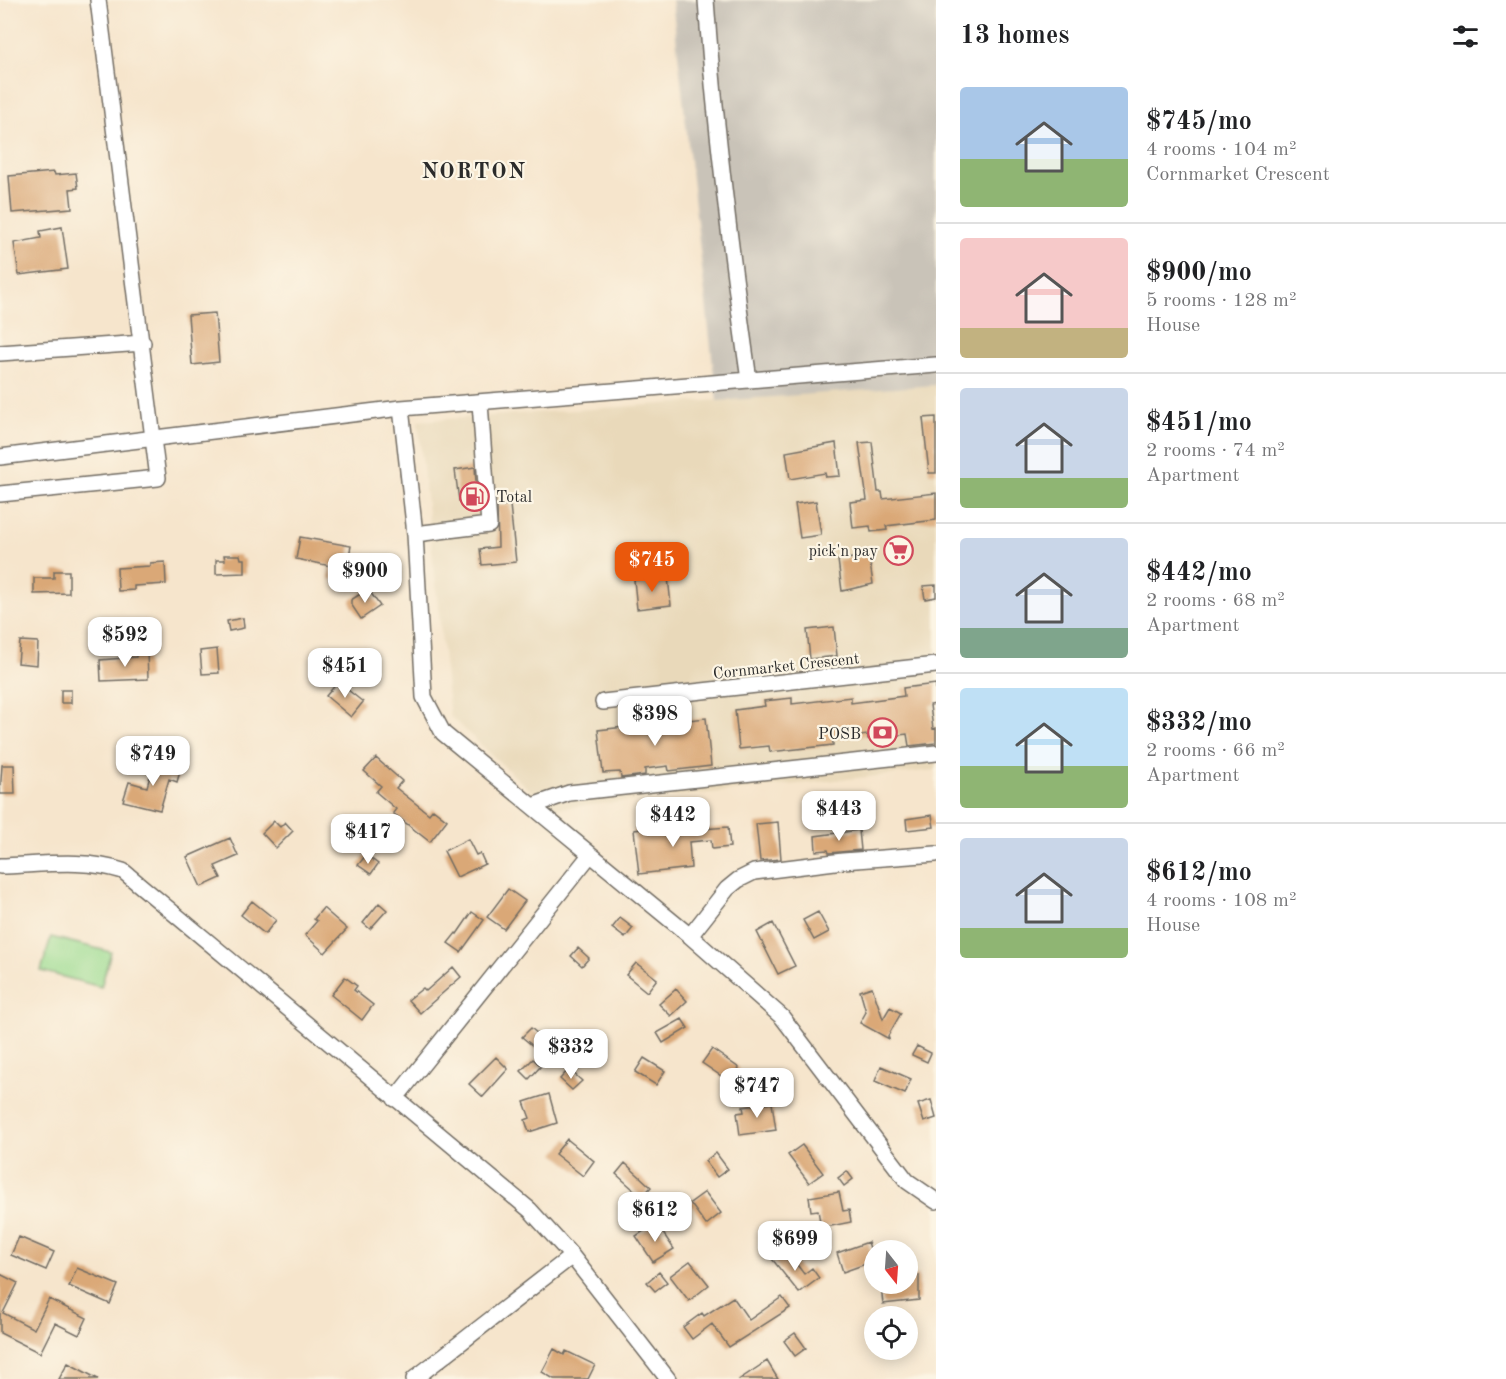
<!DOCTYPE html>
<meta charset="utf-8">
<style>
:root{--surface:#fff;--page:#f2f2f2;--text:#202124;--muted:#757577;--line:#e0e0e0;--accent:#ea580c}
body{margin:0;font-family:"Old Standard TT",serif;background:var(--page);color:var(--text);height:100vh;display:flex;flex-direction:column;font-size:22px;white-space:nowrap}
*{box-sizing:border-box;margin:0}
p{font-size:20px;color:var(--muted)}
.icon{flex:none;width:33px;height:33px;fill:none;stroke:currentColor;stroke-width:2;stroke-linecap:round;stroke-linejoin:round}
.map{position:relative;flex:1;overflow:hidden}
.drawer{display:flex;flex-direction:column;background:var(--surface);width:570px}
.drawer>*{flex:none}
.needle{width:39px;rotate:163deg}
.buttons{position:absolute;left:864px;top:1240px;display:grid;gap:12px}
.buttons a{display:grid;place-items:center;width:54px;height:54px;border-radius:50%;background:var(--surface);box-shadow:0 3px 15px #0003;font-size:30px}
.price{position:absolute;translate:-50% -51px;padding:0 14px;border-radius:12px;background:#fff;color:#222;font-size:20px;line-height:39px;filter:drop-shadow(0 2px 3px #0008)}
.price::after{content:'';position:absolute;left:50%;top:36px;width:18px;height:14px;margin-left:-9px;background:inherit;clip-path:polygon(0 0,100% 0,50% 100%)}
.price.current{background:var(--accent);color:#fff}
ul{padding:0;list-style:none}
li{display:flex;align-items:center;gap:18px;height:150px;padding:0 24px}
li+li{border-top:2px solid var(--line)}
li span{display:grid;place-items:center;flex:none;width:168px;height:120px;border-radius:6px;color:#555}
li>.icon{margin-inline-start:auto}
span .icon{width:72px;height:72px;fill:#fffc;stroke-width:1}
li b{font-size:26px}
h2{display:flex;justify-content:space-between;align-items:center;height:72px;padding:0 24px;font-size:26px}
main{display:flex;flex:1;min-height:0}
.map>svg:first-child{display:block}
.built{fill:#e9d9ba}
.industrial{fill:#c9c3b8}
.green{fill:#9ddc92;stroke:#64845e;stroke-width:1.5}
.building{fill:#daa877}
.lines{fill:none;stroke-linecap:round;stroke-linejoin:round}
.minor-casing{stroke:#726c63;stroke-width:18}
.minor{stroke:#fff;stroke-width:15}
.labels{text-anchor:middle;stroke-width:4.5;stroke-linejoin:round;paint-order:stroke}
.poi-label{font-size:16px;fill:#2b2b2b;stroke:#fcf5e5;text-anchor:end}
.street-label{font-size:16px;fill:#2b2b2b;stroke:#fcf5e5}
.district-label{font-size:22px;font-weight:bold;letter-spacing:1.5px;fill:#2b2b2b;stroke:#fcf5e5}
</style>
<main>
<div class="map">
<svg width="936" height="1379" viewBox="0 0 936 1379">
<rect width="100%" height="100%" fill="#fcf5e5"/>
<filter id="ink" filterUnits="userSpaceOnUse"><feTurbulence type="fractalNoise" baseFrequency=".0167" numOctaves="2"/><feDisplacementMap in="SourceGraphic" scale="12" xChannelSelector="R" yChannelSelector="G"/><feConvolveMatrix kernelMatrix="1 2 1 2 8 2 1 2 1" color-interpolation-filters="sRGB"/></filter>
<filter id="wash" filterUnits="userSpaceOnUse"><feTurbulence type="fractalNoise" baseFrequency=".008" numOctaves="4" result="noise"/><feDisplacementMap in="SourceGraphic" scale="24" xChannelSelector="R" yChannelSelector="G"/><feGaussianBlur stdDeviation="1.35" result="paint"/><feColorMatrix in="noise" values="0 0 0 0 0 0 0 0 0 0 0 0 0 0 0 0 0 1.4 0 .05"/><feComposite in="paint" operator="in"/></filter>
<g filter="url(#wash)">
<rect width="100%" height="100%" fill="#f6e5cc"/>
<path class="built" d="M936,385V770L550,809L450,716L418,421Z"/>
<path class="industrial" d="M672,0H936V385L717,401Z"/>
<path class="green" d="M51,937L111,952L101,987L41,971Z"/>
<g id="blocks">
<path class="building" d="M54,172L55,175L76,173L78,188L70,189L72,208L12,213L9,176Z
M62,227L68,269L19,275L14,243L41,238L40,231Z
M215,313L219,362L192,365L188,315Z
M936,417V473H929L923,418Z
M872,442L878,492H882L883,499L936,493V520L886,526L887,530L871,532L870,526L853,528L850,502L867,500L859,443Z
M836,443L840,476L826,477L825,473L790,479L786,452Z
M475,467L477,498L459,501L455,470Z
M816,501L821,535L800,538L795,504Z
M510,505L516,562L482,565L480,549L498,547L497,506Z
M300,537L351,546L344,581L329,579L331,566L296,559Z
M224,555H240L241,559H245V573L216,574V560H225Z
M869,556L873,584L842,591L838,560Z
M165,562L166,584L134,586V590L118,591L117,568L150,566V563Z
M54,571H69V593L34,594V578H54Z
M668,577L671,605L637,609L634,580Z
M936,585V597L925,599L923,586Z
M368,589L380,606L361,619L351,604V600Z
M243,618L244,628L229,631L227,621Z
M834,627L837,656L810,659L807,630Z
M20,641L38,642L37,665L18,663Z
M217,649L219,673L202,674L200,651Z
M136,651H147L148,679L101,681L100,660L136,657Z
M338,682L363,702L351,717L326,696Z
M936,684V704L930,705L933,729L936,728V743L909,746L907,734L868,739V735L833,739V745L770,752L769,746L739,749L735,710L765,706L764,701L792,698V704L851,697V703L904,696L903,688Z
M61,690H71V703H61Z
M706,718L711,766L669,771L668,766L645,769V775L621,778L620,772L603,773L598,730Z
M376,758L402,781L396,788L429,814L433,809L447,820L430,842L393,813L396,809L376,792L381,786L364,771Z
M154,761L181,768L177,782L169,779L160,810L123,801L129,782L147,787Z
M2,765H14L15,794H0Z
M932,815L934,827L907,830L906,819Z
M274,821L280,827L285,822L293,831L276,848L262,833Z
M778,822L781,859L760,861L756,824Z
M728,827L730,847L712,849L711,840L689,842L691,868L639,874L634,830L650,828V833Z
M859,830L861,850L829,853L828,850L816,851L815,836Z
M230,838L238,856L215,866L221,878L201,887L187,857Z
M468,839L476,855L480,853L485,864L457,877L444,851Z
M366,855L378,864L371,874L358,865Z
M508,889L525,901L504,929L487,917Z
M252,901L276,920L265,934L241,915Z
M379,903L387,910L370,929L363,923Z
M323,908L347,929L325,953L305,935L317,921L314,919Z
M472,912L484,920L461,952L448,943L456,933L457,934Z
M818,912L829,932L814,940L803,920Z
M620,918L633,928L625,938L612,928Z
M773,923L795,966L778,974L757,932Z
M578,948L589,958L582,966L571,956Z
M636,963L657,979L647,992L626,975Z
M453,967L461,977L420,1013L408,1000L423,988L426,991Z
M345,977L357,986L354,990L373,1005L362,1020L331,995Z
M872,987L883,1019L890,1007L901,1013L888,1036L889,1039L860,1023L866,1012L860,991Z
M676,989L687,1001L671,1016L659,1004Z
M682,1019L688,1028L663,1043L657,1033Z
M531,1028L547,1042L539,1051L522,1037Z
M917,1046L931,1053L927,1062L912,1055Z
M712,1049L739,1068L730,1082L702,1063Z
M496,1057L508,1069L483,1097L469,1084Z
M644,1058L665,1071L656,1085L635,1072Z
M533,1059L541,1066L529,1079L521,1071Z
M881,1066L911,1079L905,1094L875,1081Z
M569,1069L582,1081L572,1090L560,1079Z
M549,1094L557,1123L529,1132L525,1120L530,1118L524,1102Z
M931,1100L936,1118L924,1122L918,1104Z
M772,1103L776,1130L740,1135L737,1113L744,1112L743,1107Z
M567,1139L594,1161L583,1176L555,1154Z
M802,1145L823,1173L809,1183L788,1155Z
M716,1153L728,1169L717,1177L705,1161Z
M625,1163L651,1187L642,1197L616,1174Z
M847,1171L853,1179L844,1186L838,1178Z
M705,1192L721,1213L706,1225L690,1203Z
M839,1192L843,1211L849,1210L851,1222L821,1228L818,1210L811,1211L809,1197Z
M656,1223L674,1249L653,1262L636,1236Z
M19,1237L54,1252L46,1270L11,1255Z
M868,1242L874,1261L843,1272L837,1253Z
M785,1249L804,1274L812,1268L819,1278L799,1293L772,1259Z
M690,1261L709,1285L689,1301L670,1276Z
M77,1268L118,1285L110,1304L69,1286Z
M659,1272L667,1282L655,1291L647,1282Z
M0,1274L18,1283L3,1313L34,1329L49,1299L87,1318L79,1335L55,1323L40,1353L0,1333Z
M919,1275V1300L883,1304L881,1286L908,1284V1276Z
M733,1297L749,1320L782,1297L790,1308L729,1347L712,1324L692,1339L683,1327L702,1313L704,1316Z
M795,1333L806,1348L795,1356L784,1341Z
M554,1349L564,1355L566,1351L595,1365L588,1379H554L542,1372Z
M767,1361L778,1379H740Z
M68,1363L98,1379H59Z"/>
</g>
</g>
<g filter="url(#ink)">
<use href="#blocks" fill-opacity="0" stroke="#726c63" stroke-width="1.5"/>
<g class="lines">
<defs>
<path id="minor" d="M706,0C715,128 731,254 749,380
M0,353L143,343
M401,408L415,534L424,697L443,733L690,936L782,1017L907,1181L936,1201
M0,457L401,408L936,365
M0,494L158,478L98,0
M415,534L489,525L480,403
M603,702L936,665
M532,806L569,793L936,753
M0,866C41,865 84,858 123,871L530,1210L572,1256L668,1379
M690,936L727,889L738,880L754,872L843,861L936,854
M395,1099L590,855
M414,1379L572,1256"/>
</defs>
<use href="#minor" class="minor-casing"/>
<use href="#minor" class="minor"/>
</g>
</g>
<defs>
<symbol id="fuel-ring" viewBox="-11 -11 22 22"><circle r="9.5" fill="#fcf5e5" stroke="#d1495b" stroke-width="1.5"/><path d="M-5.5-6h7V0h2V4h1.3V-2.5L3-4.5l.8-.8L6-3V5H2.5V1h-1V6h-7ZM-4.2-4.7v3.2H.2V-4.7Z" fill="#d1495b"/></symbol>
<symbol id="supermarket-ring" viewBox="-11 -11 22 22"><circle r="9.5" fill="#fcf5e5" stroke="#d1495b" stroke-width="1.5"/><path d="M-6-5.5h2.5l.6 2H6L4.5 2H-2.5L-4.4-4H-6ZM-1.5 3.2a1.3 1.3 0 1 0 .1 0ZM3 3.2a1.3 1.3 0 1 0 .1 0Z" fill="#d1495b"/></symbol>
<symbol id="bank-ring" viewBox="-11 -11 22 22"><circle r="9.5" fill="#fcf5e5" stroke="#d1495b" stroke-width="1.5"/><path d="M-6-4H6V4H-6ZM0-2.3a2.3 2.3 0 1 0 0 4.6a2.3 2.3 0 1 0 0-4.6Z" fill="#d1495b"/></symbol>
</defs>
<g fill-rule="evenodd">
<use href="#fuel-ring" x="458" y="480" width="33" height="33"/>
<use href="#supermarket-ring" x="882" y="534" width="33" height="33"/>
<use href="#bank-ring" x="866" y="716" width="33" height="33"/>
</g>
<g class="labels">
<g class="poi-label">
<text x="496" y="502" text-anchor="start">Total</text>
<text x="878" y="556">pick'n pay</text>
<text x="861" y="739">POSB</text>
</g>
<g class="street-label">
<text transform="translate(786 665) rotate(-6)" y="6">Cornmarket Crescent</text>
</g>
<g class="district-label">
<text x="474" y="178">NORTON</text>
</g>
</g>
</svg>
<div class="buttons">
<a><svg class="needle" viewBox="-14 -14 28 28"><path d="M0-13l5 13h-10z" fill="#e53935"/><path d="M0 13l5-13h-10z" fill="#757577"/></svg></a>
<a><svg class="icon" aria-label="locate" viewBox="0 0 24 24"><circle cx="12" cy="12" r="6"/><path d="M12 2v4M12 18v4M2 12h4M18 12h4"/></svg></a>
</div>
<b class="price current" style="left:652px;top:593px">$745</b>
<b class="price" style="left:365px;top:604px">$900</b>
<b class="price" style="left:125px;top:668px">$592</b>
<b class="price" style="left:345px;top:699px">$451</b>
<b class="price" style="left:655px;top:747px">$398</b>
<b class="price" style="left:153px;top:787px">$749</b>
<b class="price" style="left:839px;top:842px">$443</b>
<b class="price" style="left:673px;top:848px">$442</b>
<b class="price" style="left:368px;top:865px">$417</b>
<b class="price" style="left:571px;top:1080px">$332</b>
<b class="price" style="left:757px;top:1119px">$747</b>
<b class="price" style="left:655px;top:1243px">$612</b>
<b class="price" style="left:795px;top:1272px">$699</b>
</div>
<section class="drawer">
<h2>13 homes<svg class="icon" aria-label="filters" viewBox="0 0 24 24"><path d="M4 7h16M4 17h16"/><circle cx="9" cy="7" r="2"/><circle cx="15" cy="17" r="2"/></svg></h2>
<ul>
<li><span style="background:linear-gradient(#a9c7e8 60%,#8fb573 0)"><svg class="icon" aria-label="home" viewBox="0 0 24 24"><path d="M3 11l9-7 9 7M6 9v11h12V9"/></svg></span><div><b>$745/mo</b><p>4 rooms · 104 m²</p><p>Cornmarket Crescent</p></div></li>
<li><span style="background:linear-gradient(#f6c9c9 75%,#c2b280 0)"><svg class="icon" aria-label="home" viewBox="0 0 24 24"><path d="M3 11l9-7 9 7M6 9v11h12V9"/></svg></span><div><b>$900/mo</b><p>5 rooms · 128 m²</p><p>House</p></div></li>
<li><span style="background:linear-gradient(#c9d6e8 75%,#8fb573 0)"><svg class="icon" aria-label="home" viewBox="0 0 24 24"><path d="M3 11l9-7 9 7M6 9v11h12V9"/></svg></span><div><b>$451/mo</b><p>2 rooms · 74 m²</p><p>Apartment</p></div></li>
<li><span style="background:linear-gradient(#c9d6e8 75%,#7fa58c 0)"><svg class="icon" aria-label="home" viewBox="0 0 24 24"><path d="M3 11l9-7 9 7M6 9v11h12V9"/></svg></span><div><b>$442/mo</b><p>2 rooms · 68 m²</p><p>Apartment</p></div></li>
<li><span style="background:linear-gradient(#bfe0f5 65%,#8fb573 0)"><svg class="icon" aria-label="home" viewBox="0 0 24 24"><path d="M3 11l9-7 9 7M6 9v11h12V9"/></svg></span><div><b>$332/mo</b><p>2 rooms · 66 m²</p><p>Apartment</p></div></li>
<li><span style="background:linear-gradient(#c9d6e8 75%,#8fb573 0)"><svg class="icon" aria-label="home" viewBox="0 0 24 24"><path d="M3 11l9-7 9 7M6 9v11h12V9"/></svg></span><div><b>$612/mo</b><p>4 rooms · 108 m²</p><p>House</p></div></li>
</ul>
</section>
</main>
